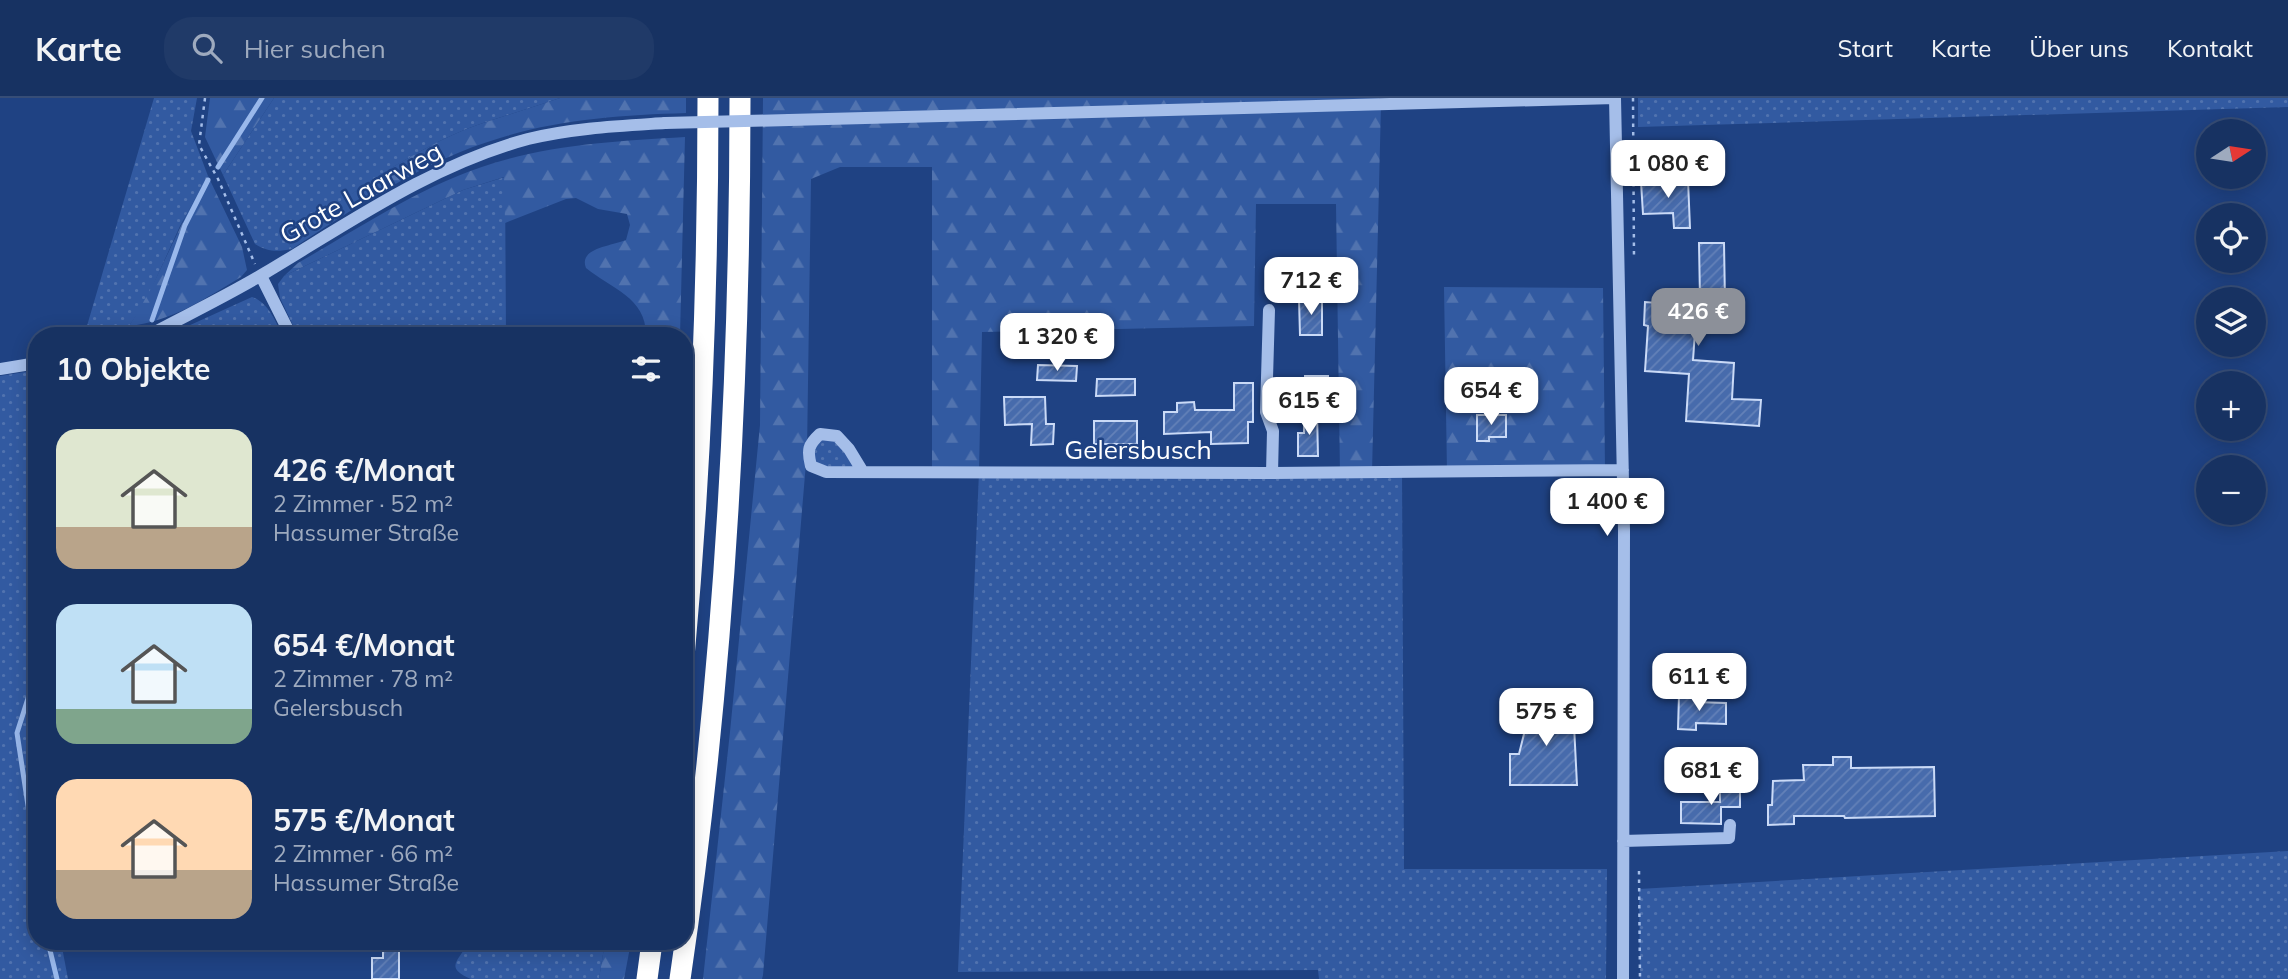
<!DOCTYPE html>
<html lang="de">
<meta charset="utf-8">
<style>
:root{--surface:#173262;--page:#203a68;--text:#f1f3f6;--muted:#9eaabe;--line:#364d77;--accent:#8c9099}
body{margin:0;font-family:Mulish,sans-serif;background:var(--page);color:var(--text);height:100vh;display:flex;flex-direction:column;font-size:26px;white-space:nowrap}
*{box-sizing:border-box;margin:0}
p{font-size:23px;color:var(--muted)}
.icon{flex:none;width:38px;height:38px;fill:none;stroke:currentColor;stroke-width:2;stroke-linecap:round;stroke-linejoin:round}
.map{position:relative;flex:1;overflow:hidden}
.drawer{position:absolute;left:28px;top:229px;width:665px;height:623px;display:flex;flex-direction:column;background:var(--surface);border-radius:28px;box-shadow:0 4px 18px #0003,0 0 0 2px var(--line)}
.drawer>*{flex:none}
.needle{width:46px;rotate:78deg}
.buttons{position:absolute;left:2196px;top:21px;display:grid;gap:14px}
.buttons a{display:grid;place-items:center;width:70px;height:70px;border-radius:50%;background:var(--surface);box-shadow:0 4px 18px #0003,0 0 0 2px var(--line);font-size:35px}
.price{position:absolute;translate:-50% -60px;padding:0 16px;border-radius:14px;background:#fff;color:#222;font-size:23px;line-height:46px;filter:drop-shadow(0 2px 4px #0008)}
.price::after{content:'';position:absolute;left:50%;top:42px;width:21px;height:16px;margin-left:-10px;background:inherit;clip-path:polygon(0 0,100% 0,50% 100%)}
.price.on{background:var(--accent);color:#fff}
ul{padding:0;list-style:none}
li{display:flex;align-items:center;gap:21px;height:175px;padding:0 28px}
li span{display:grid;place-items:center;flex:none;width:196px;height:140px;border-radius:21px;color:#555}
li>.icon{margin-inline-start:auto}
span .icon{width:84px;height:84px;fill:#fffc;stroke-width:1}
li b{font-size:30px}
h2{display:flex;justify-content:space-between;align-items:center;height:84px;padding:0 28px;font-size:30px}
header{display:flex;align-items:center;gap:42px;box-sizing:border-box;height:98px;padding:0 35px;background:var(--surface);border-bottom:2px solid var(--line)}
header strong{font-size:33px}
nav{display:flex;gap:38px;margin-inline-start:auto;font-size:24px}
.search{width:490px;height:63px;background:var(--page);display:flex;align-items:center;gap:18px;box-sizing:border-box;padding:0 24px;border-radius:28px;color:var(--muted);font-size:26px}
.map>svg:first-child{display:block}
.grass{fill:url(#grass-dots)}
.forest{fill:url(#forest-firs)}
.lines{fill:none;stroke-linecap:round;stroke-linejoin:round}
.stream{stroke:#99b8eb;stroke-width:5}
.building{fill:url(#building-hatch);stroke:#cadaf7;stroke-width:2}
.path{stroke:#a5bee9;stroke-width:2.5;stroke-dasharray:3.5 5;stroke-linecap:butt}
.minor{stroke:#a5bee9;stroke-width:12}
.highway{stroke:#fff;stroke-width:21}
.minor-bridge{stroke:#a5bee9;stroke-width:12}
.labels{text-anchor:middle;stroke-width:5;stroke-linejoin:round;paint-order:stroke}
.street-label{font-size:26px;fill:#fff;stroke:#1f4283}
</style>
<header>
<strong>Karte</strong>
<div class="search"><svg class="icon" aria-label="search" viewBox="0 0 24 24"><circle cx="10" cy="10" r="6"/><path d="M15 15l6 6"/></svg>Hier suchen</div>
<nav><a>Start</a><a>Karte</a><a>Über uns</a><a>Kontakt</a></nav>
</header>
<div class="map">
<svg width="2288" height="881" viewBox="0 0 2288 881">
<defs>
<pattern id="grass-dots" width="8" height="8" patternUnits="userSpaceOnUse" patternTransform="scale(1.75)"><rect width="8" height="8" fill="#325aa1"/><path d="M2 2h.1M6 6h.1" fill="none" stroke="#5173af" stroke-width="1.8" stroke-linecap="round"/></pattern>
<pattern id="forest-firs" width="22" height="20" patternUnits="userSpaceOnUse" patternTransform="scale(1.75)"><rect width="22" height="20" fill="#325aa1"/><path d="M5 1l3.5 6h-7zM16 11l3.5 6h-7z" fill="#5173af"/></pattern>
<pattern id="building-hatch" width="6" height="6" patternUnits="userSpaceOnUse" patternTransform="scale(1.75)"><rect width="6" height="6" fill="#476bac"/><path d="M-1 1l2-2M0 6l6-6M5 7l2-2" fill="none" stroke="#6381b8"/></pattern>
</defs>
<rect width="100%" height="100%" fill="#1f4283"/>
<path class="grass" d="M154,0H197L191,33L208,78L180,128L145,205L129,228L107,238H84Z
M274,0H560C529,11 495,20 464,32C400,59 343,102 287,142L292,151C277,154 268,154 255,146L223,77Z
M1638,0H2288V9L1638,29Z
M505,79L506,238H298L280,200L278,186L284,178L463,92Z
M252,199C269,205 275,223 283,238H166Z
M37,272V593L27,632L37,694V844H61L68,881H0V278Z
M837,338L863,374L816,369L809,346Z
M979,374H1402L1404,771H1607L1606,881H1319L1318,872L958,874Z
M2288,753V881H1640L1639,791Z
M468,844H605L599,881H471C442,869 461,862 468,844Z"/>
<path class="forest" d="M210,0H274L223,77L205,39Z
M560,0H686V15C623,17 560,21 500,40C425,62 356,109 292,151L287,142C342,102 400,59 464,32C495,20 529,11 560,0Z
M763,0H1379L1381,6L1372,374L1340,375L1336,106H1256L1254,228L982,234L979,374H932V69H840L811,81L807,353L763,877L762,881H703L730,634L760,327Z
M685,39L680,238H646C647,200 612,191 586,170C578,150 612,148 626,142L630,127L627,116L598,111L576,100L566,101L505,125L504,79L463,92L284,178L298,165C361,129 424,86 494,65C555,46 621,43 685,39Z
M208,78L242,149L247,172L241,179C206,200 171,224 129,228C160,181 178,126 208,78Z
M1444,189L1603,190L1605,373L1447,374Z
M605,844H631L624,881H599Z"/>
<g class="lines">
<path class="stream" d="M218,69L262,0
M152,222L185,127L208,82
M37,572L17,635L37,767
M48,844L57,881"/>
</g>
<path class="building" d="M1688,82L1690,130H1674L1673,115L1643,116L1641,84Z
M1699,145H1724L1725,204H1729L1728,222L1696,220L1693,262L1734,265L1732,301L1761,302L1759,328L1686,323L1689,276L1645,273L1648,228L1644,227L1645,204L1696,208L1697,201H1700Z
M1299,201H1322V237H1300Z
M1038,267L1077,268L1076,283L1037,282Z
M1305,278H1328V301H1305Z
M1097,281H1135V297L1096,298Z
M1234,285H1253V324H1248V345L1211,346V334L1164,336V314H1177V305L1194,304L1195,312H1234Z
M1004,299H1045L1046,326H1054L1053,346L1031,347L1032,326L1005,327Z
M1304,315H1317L1318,358H1298V335H1304Z
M1477,317H1506V339H1489V343H1477Z
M1094,323H1137V346H1094Z
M1679,597L1696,598V604L1726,605V626L1696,625V632L1678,631Z
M1525,607H1573L1577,687H1510V656H1519L1525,632Z
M1833,659H1851V670L1934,669L1935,718L1845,720L1844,718H1794V726L1768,727V707H1772L1773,683L1804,682L1803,667H1833Z
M1720,686H1740V709H1721V726L1681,725V704H1720Z
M383,844H399V881H372V860H383Z"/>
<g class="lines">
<path class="path" d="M205,0L199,47L218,81L255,166
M1633,0L1634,161
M1639,773L1640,881"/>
<path class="minor" d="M1615,0L1624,432L1623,881
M789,22L1615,0
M261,178L291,238
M1269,212L1266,314L1273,333L1272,375
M141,238L157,233C193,214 230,196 265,175C349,125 431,67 528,41C573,30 619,28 665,25
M0,271L37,265
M863,374L849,351L837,338L820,336C808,347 807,352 811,368L826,374L1272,375L1623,372
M1623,743L1729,740L1730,727"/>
<path class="highway" d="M684,559C701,373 708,186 708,0
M647,881L652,844
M680,881C723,590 740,294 740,0"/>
<path class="minor-bridge" d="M665,25L789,22"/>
</g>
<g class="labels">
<g class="street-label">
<text transform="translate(361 95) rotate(-29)" y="9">Grote Laarweg</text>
<text x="1138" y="361">Gelersbusch</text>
</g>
</g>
</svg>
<div class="buttons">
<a><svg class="needle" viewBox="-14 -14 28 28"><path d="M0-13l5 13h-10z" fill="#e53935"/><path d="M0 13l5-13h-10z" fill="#9eaabe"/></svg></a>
<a><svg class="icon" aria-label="locate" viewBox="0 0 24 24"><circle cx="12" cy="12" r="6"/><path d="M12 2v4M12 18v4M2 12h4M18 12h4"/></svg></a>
<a><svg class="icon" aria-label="layers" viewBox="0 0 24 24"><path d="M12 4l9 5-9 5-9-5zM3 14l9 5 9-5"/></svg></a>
<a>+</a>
<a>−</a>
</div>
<b class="price" style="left:1668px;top:102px">1 080 €</b>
<b class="price" style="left:1311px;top:219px">712 €</b>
<b class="price on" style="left:1698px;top:250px">426 €</b>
<b class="price" style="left:1057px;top:275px">1 320 €</b>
<b class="price" style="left:1491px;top:329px">654 €</b>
<b class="price" style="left:1309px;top:339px">615 €</b>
<b class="price" style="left:1607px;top:440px">1 400 €</b>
<b class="price" style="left:1699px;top:615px">611 €</b>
<b class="price" style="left:1546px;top:650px">575 €</b>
<b class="price" style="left:1711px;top:709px">681 €</b>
<section class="drawer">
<h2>10 Objekte<svg class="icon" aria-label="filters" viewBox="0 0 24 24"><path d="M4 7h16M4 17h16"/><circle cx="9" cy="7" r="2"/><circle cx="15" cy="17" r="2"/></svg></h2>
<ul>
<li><span style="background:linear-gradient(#dfe7d0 70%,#b9a48a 0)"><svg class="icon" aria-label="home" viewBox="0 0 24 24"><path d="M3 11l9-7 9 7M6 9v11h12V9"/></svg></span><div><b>426 €/Monat</b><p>2 Zimmer · 52 m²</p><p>Hassumer Straße</p></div></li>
<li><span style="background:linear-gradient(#bfe0f5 75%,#7fa58c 0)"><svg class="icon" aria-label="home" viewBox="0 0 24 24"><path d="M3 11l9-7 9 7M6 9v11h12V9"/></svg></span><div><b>654 €/Monat</b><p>2 Zimmer · 78 m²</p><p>Gelersbusch</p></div></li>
<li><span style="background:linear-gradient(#ffd9b3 65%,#b9a48a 0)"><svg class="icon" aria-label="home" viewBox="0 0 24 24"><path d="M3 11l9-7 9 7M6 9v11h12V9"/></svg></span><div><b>575 €/Monat</b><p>2 Zimmer · 66 m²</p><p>Hassumer Straße</p></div></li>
</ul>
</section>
</div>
